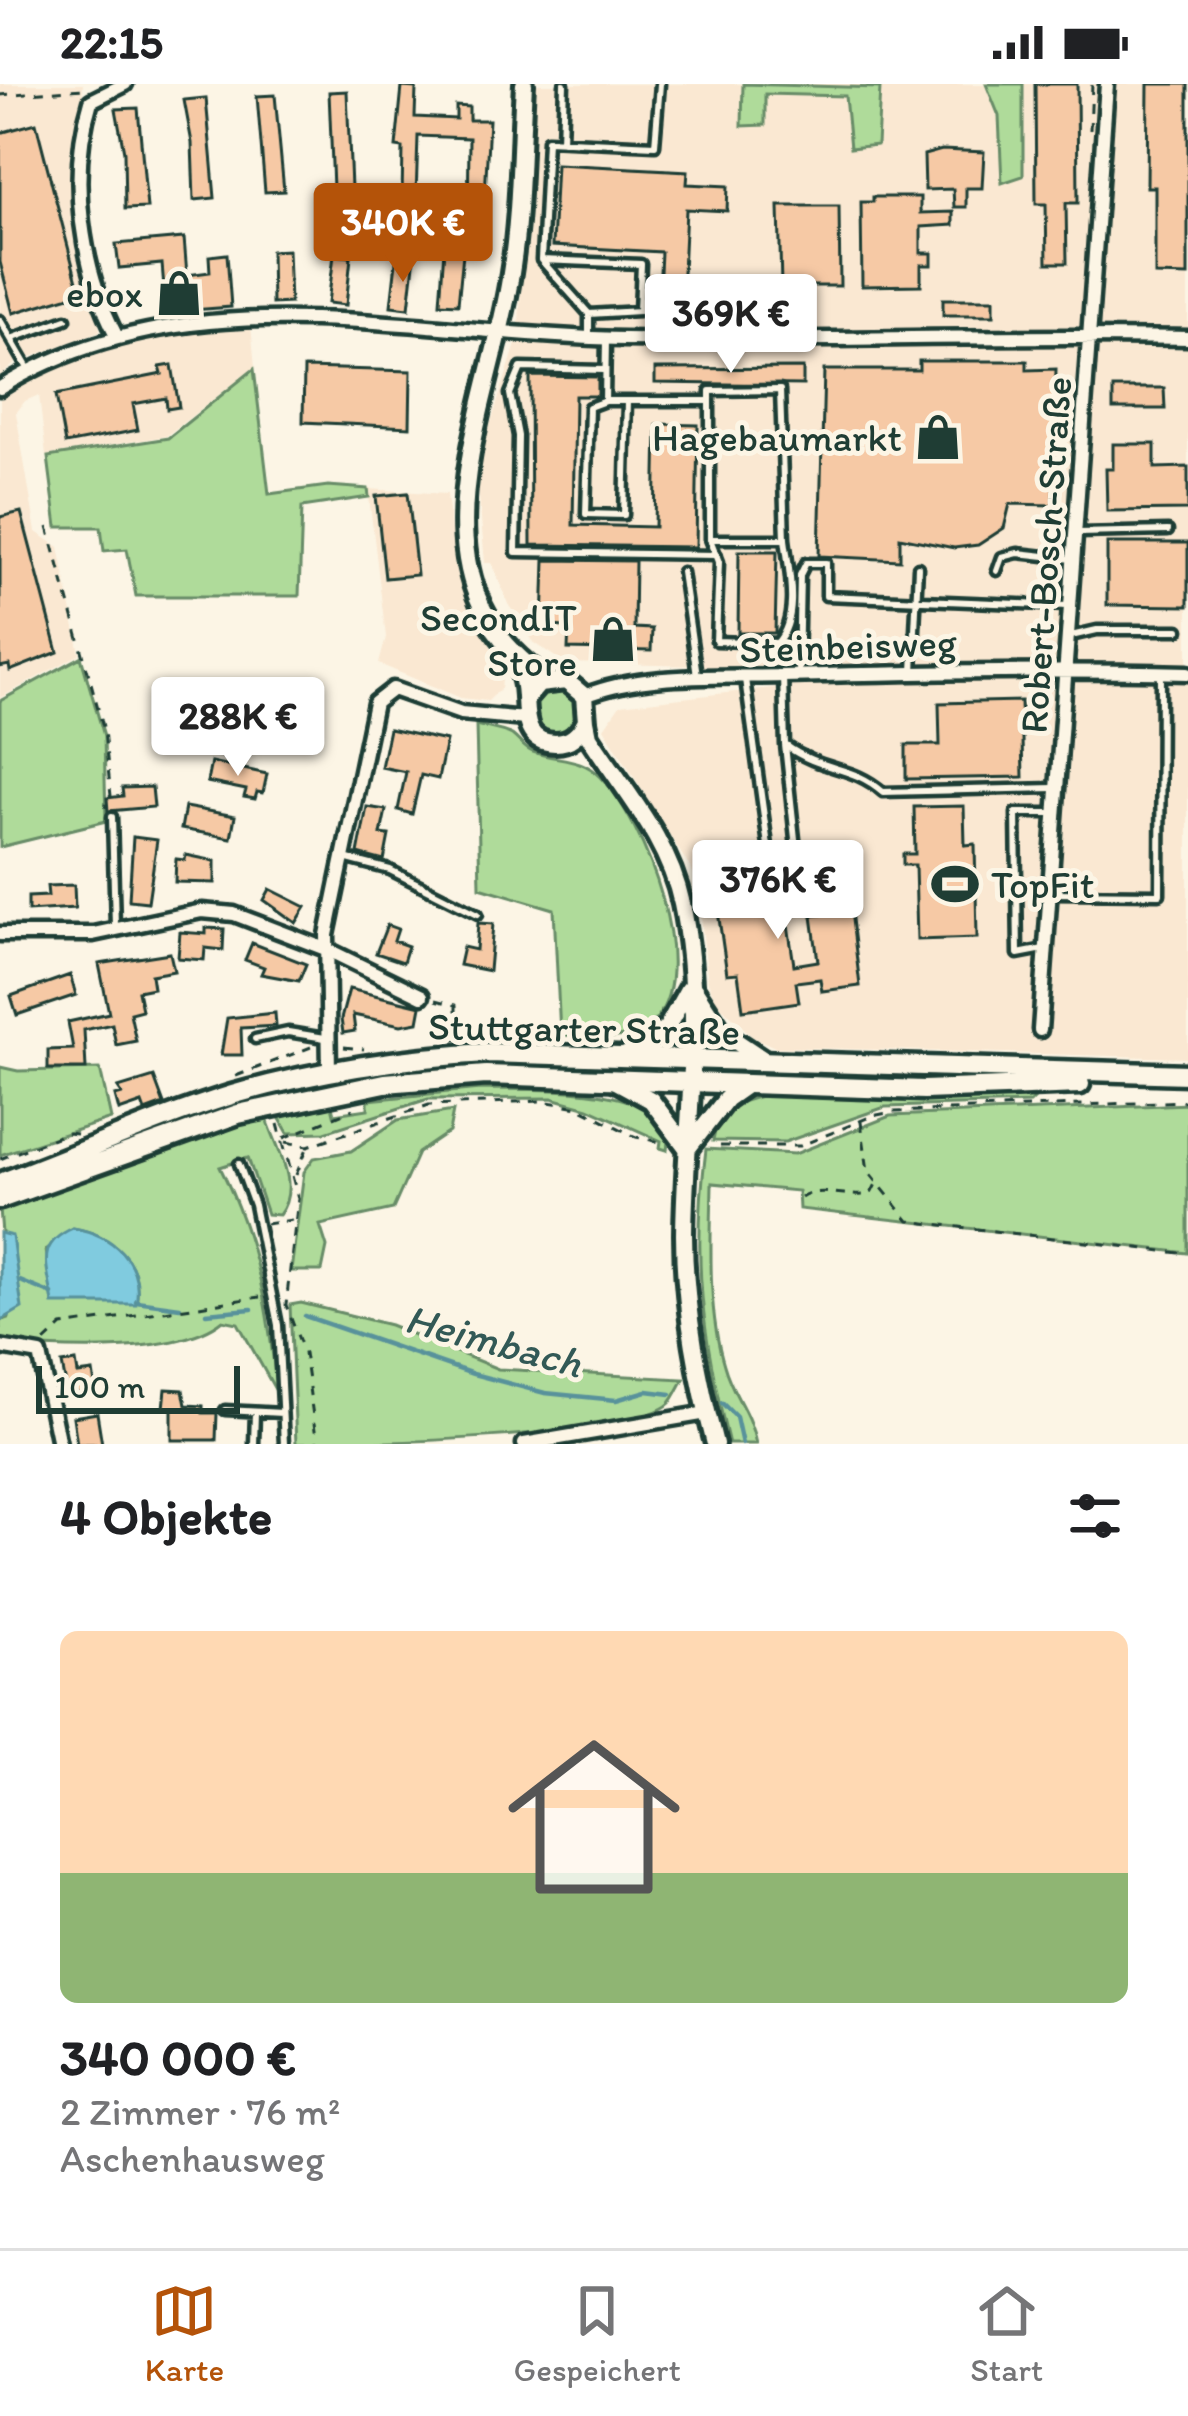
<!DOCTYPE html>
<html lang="de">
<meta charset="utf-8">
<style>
:root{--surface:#fff;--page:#f2f2f2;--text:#202124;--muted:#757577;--line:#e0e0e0;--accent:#b45309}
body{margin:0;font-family:Itim,sans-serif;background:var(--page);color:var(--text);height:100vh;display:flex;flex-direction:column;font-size:45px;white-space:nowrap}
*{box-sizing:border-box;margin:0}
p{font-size:39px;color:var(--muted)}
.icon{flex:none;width:66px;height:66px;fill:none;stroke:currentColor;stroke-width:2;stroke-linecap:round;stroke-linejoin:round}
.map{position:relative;height:1360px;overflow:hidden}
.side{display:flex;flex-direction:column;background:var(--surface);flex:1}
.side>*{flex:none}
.scale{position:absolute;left:36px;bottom:30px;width:204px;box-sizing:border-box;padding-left:12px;border:6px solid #1f3d34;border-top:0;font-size:33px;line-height:42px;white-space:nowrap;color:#1f3d34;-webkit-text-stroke:9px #fcf5e5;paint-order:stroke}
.price{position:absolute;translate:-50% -102px;padding:0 27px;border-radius:12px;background:#fff;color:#222;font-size:39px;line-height:78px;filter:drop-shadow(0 3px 6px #0008)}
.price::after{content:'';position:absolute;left:50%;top:72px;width:36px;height:27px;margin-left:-18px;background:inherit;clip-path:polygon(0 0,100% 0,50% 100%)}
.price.active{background:var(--accent);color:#fff}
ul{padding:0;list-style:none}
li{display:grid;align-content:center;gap:24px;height:636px;padding:0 60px}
li span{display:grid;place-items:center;height:372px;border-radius:18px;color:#555}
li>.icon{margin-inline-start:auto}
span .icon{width:216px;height:216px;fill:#fffc;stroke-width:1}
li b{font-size:51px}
h2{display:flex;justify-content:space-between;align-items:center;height:144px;padding:0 60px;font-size:51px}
.status{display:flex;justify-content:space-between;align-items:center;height:84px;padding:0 60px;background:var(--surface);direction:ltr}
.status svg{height:33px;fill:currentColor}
.tab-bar{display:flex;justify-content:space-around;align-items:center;height:168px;border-top:3px solid var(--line);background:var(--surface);font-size:33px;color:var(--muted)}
.tab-bar a{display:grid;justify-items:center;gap:6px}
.tab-bar .active{color:var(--accent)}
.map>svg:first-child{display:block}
.built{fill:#fae8d2}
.green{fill:#afdb9a;stroke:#678c67;stroke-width:3;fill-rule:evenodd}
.water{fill:#80cbdf;stroke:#59929b;stroke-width:3}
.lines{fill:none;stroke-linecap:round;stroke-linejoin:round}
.stream{stroke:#59929b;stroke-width:4.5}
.building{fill:#f6c9a5;stroke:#1f3d34;stroke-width:3}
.lane-casing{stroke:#1f3d34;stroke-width:15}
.street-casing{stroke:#1f3d34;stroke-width:21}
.secondary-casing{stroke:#1f3d34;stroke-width:26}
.primary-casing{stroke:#1f3d34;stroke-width:27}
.path{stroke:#1f3d34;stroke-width:3;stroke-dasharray:9 9;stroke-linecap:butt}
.lane{stroke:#fcf5e5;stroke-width:6}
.street{stroke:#fcf5e5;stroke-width:12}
.secondary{stroke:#fcf5e5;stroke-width:16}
.primary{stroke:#fcf5e5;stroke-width:18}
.labels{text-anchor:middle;stroke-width:10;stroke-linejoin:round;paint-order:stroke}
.poi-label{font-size:39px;fill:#1f3d34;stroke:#fcf5e5;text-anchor:end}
.street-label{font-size:39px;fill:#1f3d34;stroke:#fcf5e5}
.water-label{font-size:42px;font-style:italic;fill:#325956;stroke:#fcf5e5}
</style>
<div class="status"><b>22:15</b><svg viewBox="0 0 49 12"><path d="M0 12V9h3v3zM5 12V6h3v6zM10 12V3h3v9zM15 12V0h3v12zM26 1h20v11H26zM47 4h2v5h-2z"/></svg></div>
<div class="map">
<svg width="1188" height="1360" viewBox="0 0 1188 1360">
<rect width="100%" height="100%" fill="#fcf5e5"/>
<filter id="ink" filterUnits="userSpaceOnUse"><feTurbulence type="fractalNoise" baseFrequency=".00833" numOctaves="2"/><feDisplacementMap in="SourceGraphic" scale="24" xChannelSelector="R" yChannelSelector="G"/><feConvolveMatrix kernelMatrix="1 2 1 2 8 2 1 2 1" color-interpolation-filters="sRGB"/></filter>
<g filter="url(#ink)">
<path class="built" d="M0,0H83L79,131L100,247L17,278L0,292Z
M534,0H1188V974L775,963L753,953L716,917L708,898L697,795L604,644L620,621L798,601L799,587L704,589L703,582L564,579L532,557L508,520L492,479H485L478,402L486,354L518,254Z
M251,241L255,283L166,352L46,372L39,311L25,317L16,329L36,448L59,463L80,570L0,614V315L18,302L114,260L190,245Z
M368,405L447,410L455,483L503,589L501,604L488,617L461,614L379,580L386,553Z"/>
<path class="green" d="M743,0L880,4L877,61L850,64L845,12L765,10V41L742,42Z
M986,0H1023V92L1002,99L999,32Z
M254,285L269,410L328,402L368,405L369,413L302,423L299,512H136L127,465L104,467L101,443H57L48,373L168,354Z
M81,573L104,652L106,737L0,763V617Z
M531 628a24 24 0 1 1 48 0a24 24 0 1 1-48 0Z
M476,641C487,644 502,646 512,651C520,657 524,665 533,668C558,677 581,672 601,693C644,738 705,889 651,941C633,960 584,951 560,951L554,825L480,803Z
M0,983L18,987L100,985L111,1035L0,1071Z
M480,1005C523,1007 680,995 667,1066L660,1064L661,1057L588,1024L552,1014L428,1015L325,1048L288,1049L279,1033L332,1022L334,1030L368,1025V1016Z
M1029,1009L1035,1014L1030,1019L885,1023L785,1058L713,1057L717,1037L731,1021L764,1011L882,1015Z
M1188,1020V1169L799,1125L798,1107L712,1099C711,1156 707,1226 724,1281C732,1311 750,1327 756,1360H729C702,1252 692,1177 706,1065L795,1070L890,1032Z
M453,1027L449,1048L418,1069L393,1125L320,1141L327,1163L322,1187H291L304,1088L314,1074L351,1067L398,1036Z
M266,1032C276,1064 302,1101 279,1131L267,1130L248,1074L220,1083C257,1157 269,1228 277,1309L238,1239L223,1236C178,1273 58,1265 0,1260V1237L9,1234L0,1125ZM73,1144C111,1150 144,1178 136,1219H53L46,1166Z
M301,1219L390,1241L498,1285L684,1295C680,1302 675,1313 670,1319C634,1354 356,1360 296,1360L290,1221Z"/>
<path class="water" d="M73,1144C112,1150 144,1178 136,1220H53C49,1183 33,1162 73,1144Z
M0,1149L12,1152L22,1224L0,1237Z"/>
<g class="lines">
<path class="stream" d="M20,1197L52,1210
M136,1217L180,1223
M206,1229L252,1225
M305,1232L473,1290L545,1309L616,1316L647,1307L671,1310
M722,1319L736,1333L742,1360"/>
</g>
<path class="building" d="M1035,0H1077L1078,119H1066L1067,179H1047L1046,120H1036Z
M1148,0H1188V192L1155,191V103H1147Z
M402,3L416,4L415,33L456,35V22L469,23V36H489L483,149L468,148L469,54L418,52L416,113H402L403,64L396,63Z
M347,7L351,104H333L329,8Z
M275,11L284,107L265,108L257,12Z
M206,14L215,114L194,116L192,59L184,16Z
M138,24L147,124L125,125L124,68L116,25Z
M36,39L80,209L13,229L0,178V49Z
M942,66L984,68L982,104H966V123H954L953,105L925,106L924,71Z
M556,80L688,87L687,100L728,102L727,127L686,125L681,230L658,229L661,168L552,162Z
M873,113H920V129L953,128V141L921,143V169H932V181H921V201L862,202L861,118H873Z
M779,122H839L840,202H781Z
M446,138L466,139L458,220L440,219Z
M184,154L187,191L210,188L209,172L227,170L231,223L166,228L162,180L119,184L116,160Z
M288,166L290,219L272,220L271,167Z
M334,171L351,173L346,221L328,219Z
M396,178L414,180L409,224L391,222Z
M943,215H994V231H943Z
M919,277H1027V286L1056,285L1053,421L1010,420L1004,444L978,461L954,464L900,453V476L819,472L824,286H919Z
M172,281L179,323L167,325L166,314L133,320L138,346L65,360L56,311L162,290L160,283Z
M304,284L411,287L410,343L303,338Z
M803,284V301L655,299V285Z
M530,292L598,293V312H575L573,441L655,443L657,340L698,341L696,463L531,461Z
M1113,304H1164L1165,325H1113Z
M1113,360H1155V384L1188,383V426L1107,427L1106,385H1113Z
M408,409L417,491L385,494L376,412Z
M21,428L58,568L10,587L9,581L0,583V433Z
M1107,459H1188V522L1107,521Z
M739,467H777L775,549H738Z
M545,476L635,477L634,544L652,545L651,567L568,565L569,543L543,542Z
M1021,617L1023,693L906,695V661H940L939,619Z
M255,627L282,628V647L238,646L239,633L255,634Z
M389,645L446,657L438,695L421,691L412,730L398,726L406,688L381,683Z
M211,678L267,690L263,709L257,708L255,715L244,713L246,706L207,698Z
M152,703L154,723L108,727L107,714L123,712L122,704Z
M964,722L965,761L975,760L977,854L917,856L915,781H903V770H915L914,723Z
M185,723L235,732L231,754L181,745Z
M367,723L386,726L381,750L389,751L384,777L358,770Z
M133,753L157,756L148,818L129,816Z
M186,771L215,777V799L175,798L176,775L185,776Z
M735,783L736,793L780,787L794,881L818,877L812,832L851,827L860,902L822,907L820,895L796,898L799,918L743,926L738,889L727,890L712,786Z
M74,801L75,824L28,827V813L48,812L47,802Z
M270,805L306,823L296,839L264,816Z
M478,839L493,840L489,887L459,881L463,863L476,866Z
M387,841L398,845L394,857L408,862L403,878L376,869Z
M206,844L224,845L223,866L205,864L204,876L178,874L180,848L206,850Z
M252,859L306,880L299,897L261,890L264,883L245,876Z
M170,869L174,887L151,891L153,904L138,907L142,926L130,929L136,957L116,961L112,940L84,946L86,985H48V966L73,965L68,938L109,929L99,880Z
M70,891L76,911L17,931L11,912Z
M349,905L421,922L418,938L401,941L353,931L355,947L343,949L341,935Z
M275,929L276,942L241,944L242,971H221L227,934Z
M154,993L164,1020L145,1027L142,1019L119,1027L115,1012L122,1010L118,1004Z
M76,1278L78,1290L93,1288L96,1307L68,1312L62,1280Z
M166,1305L183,1306L186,1321L203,1322V1329H217L216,1356H172V1325L164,1324Z
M97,1329L102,1360H77L73,1333Z"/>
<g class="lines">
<defs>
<path id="lane" d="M562,57L564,0
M541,176L641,180L639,227L589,230
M0,236L29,286
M589,253V230L541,176L547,56L655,61L660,0
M11,255L66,235
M606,255L605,317H710V455L719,478L716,557L777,559C800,534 789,487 785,455
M604,286L521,284L510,310L518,352L516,468L717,471
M605,317L589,323L586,430L624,431L627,317
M710,317V307L780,306L785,455H711
M1078,449L1168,447
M997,487L1002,473L1018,469L1072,475
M682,488L697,591
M1071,552L1097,546H1179
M913,588L918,483
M798,589L800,491L806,479H826V512L1067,522
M783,592L785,661C824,689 851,680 883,708L1054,704
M745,595L769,769
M785,661L798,783
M112,733L115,842
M344,774L390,786L478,830
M1050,809L1160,810L1161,588
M1044,865L1018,870L1016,729H1056
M255,955L288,948L325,954
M239,1080L254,1121L278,1241L284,1360
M225,1326L282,1329
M254,1360L255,1328"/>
<path id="street" d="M117,253C81,185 68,92 91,17L125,0
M0,304C186,188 419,252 624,255C812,258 1000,250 1188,254
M584,612C644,588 718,594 783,592C918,588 1053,586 1188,589
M0,850H93L202,827L234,830L328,866L422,912
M1040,946L1107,0
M329,988L327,851L375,619L393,605L461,629L525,635
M0,1263L40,1270L59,1360
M524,1360L707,1329"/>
<path id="secondary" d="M524,0C520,67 521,135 509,201C486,335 402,499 548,596
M512,569C516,578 521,588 523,597C529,620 517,658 555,659C571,659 579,650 586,637L584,612L566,597L539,600L526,615
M586,637L589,652C624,707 668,754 682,820C705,928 685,1042 684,1151C684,1222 697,1291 715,1360
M694,905L722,948L767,978
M623,973L666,945L688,905
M616,997L651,1016L687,1064
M688,1064L726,1015L746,1001"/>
<path id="primary" d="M0,1099C77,1071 154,1035 232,1011C315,987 400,974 486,969L1188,990
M0,1115L238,1030L385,999L486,991L924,1006L1080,1000"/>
</defs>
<use href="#lane" class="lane-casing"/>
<use href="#street" class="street-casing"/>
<use href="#secondary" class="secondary-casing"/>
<use href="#primary" class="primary-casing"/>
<path class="path" d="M0,11L84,5
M1090,46L1092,0
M48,443L104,646L111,712L106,714V724
M436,916L456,921V957
M344,963L364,965
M236,992L311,963
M861,1038L868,1087L909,1137L1188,1170
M278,1040L298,1114L286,1221L304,1269L317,1360
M284,1054L353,1025
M286,1058L308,1062L429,1021L542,1017L578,1023L636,1053L660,1058
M720,1062H800L872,1032L893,1028L1188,1017
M0,1075L66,1049L77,1050
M296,1091L308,1062
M801,1114C820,1101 848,1115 871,1110L876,1100
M266,1140L292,1136
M45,1258L62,1242L260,1213"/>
<use href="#lane" class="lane"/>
<use href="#street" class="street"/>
<use href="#secondary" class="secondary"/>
<use href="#primary" class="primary"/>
</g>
</g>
<defs>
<symbol id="shop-bare" viewBox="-9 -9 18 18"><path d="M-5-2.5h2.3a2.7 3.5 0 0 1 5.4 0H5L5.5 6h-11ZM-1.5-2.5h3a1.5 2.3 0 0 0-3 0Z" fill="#1f3d34" stroke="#fcf5e5" stroke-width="2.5" paint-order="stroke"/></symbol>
<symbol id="stadium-bare" viewBox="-9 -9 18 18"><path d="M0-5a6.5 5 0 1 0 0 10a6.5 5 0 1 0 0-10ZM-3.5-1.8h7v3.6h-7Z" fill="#1f3d34" stroke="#fcf5e5" stroke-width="2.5" paint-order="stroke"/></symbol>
</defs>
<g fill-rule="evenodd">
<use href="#shop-bare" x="146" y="176" width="66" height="66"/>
<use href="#shop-bare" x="905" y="320" width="66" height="66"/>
<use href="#shop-bare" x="580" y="522" width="66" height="66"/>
<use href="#stadium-bare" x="922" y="767" width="66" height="66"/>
</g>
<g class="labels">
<g class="poi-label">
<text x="143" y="223">ebox</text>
<text x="902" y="367">Hagebaumarkt</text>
<text x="577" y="547">SecondIT<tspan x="577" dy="45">Store</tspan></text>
<text x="991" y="814" text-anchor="start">TopFit</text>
</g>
<g class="street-label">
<text transform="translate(1045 471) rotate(-86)" y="14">Robert-Bosch-Straße</text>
<text transform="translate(848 561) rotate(-2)" y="14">Steinbeisweg</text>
<text transform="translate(584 944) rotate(1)" y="14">Stuttgarter Straße</text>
</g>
<g class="water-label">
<text transform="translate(494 1256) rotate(15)" y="15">Heimbach</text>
</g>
</g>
</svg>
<div class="scale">100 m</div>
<b class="price active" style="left:403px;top:201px">340K €</b>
<b class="price" style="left:731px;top:292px">369K €</b>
<b class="price" style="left:238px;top:695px">288K €</b>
<b class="price" style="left:778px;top:858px">376K €</b>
</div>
<section class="side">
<h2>4 Objekte<svg class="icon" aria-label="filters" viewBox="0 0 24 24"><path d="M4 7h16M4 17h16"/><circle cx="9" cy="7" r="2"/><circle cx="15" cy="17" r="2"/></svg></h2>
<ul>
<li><span style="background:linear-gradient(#ffd9b3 65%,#8fb573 0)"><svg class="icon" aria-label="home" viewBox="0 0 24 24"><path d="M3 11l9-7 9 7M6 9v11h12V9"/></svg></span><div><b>340 000 €</b><p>2 Zimmer · 76 m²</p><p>Aschenhausweg</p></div></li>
</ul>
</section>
<nav class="tab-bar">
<a class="active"><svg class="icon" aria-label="map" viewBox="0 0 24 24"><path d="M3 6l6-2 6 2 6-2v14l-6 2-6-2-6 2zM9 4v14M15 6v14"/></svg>Karte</a>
<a><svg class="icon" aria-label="saved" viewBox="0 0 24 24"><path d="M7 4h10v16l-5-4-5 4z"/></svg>Gespeichert</a>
<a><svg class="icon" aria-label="home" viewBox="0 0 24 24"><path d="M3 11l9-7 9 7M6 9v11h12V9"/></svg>Start</a>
</nav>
